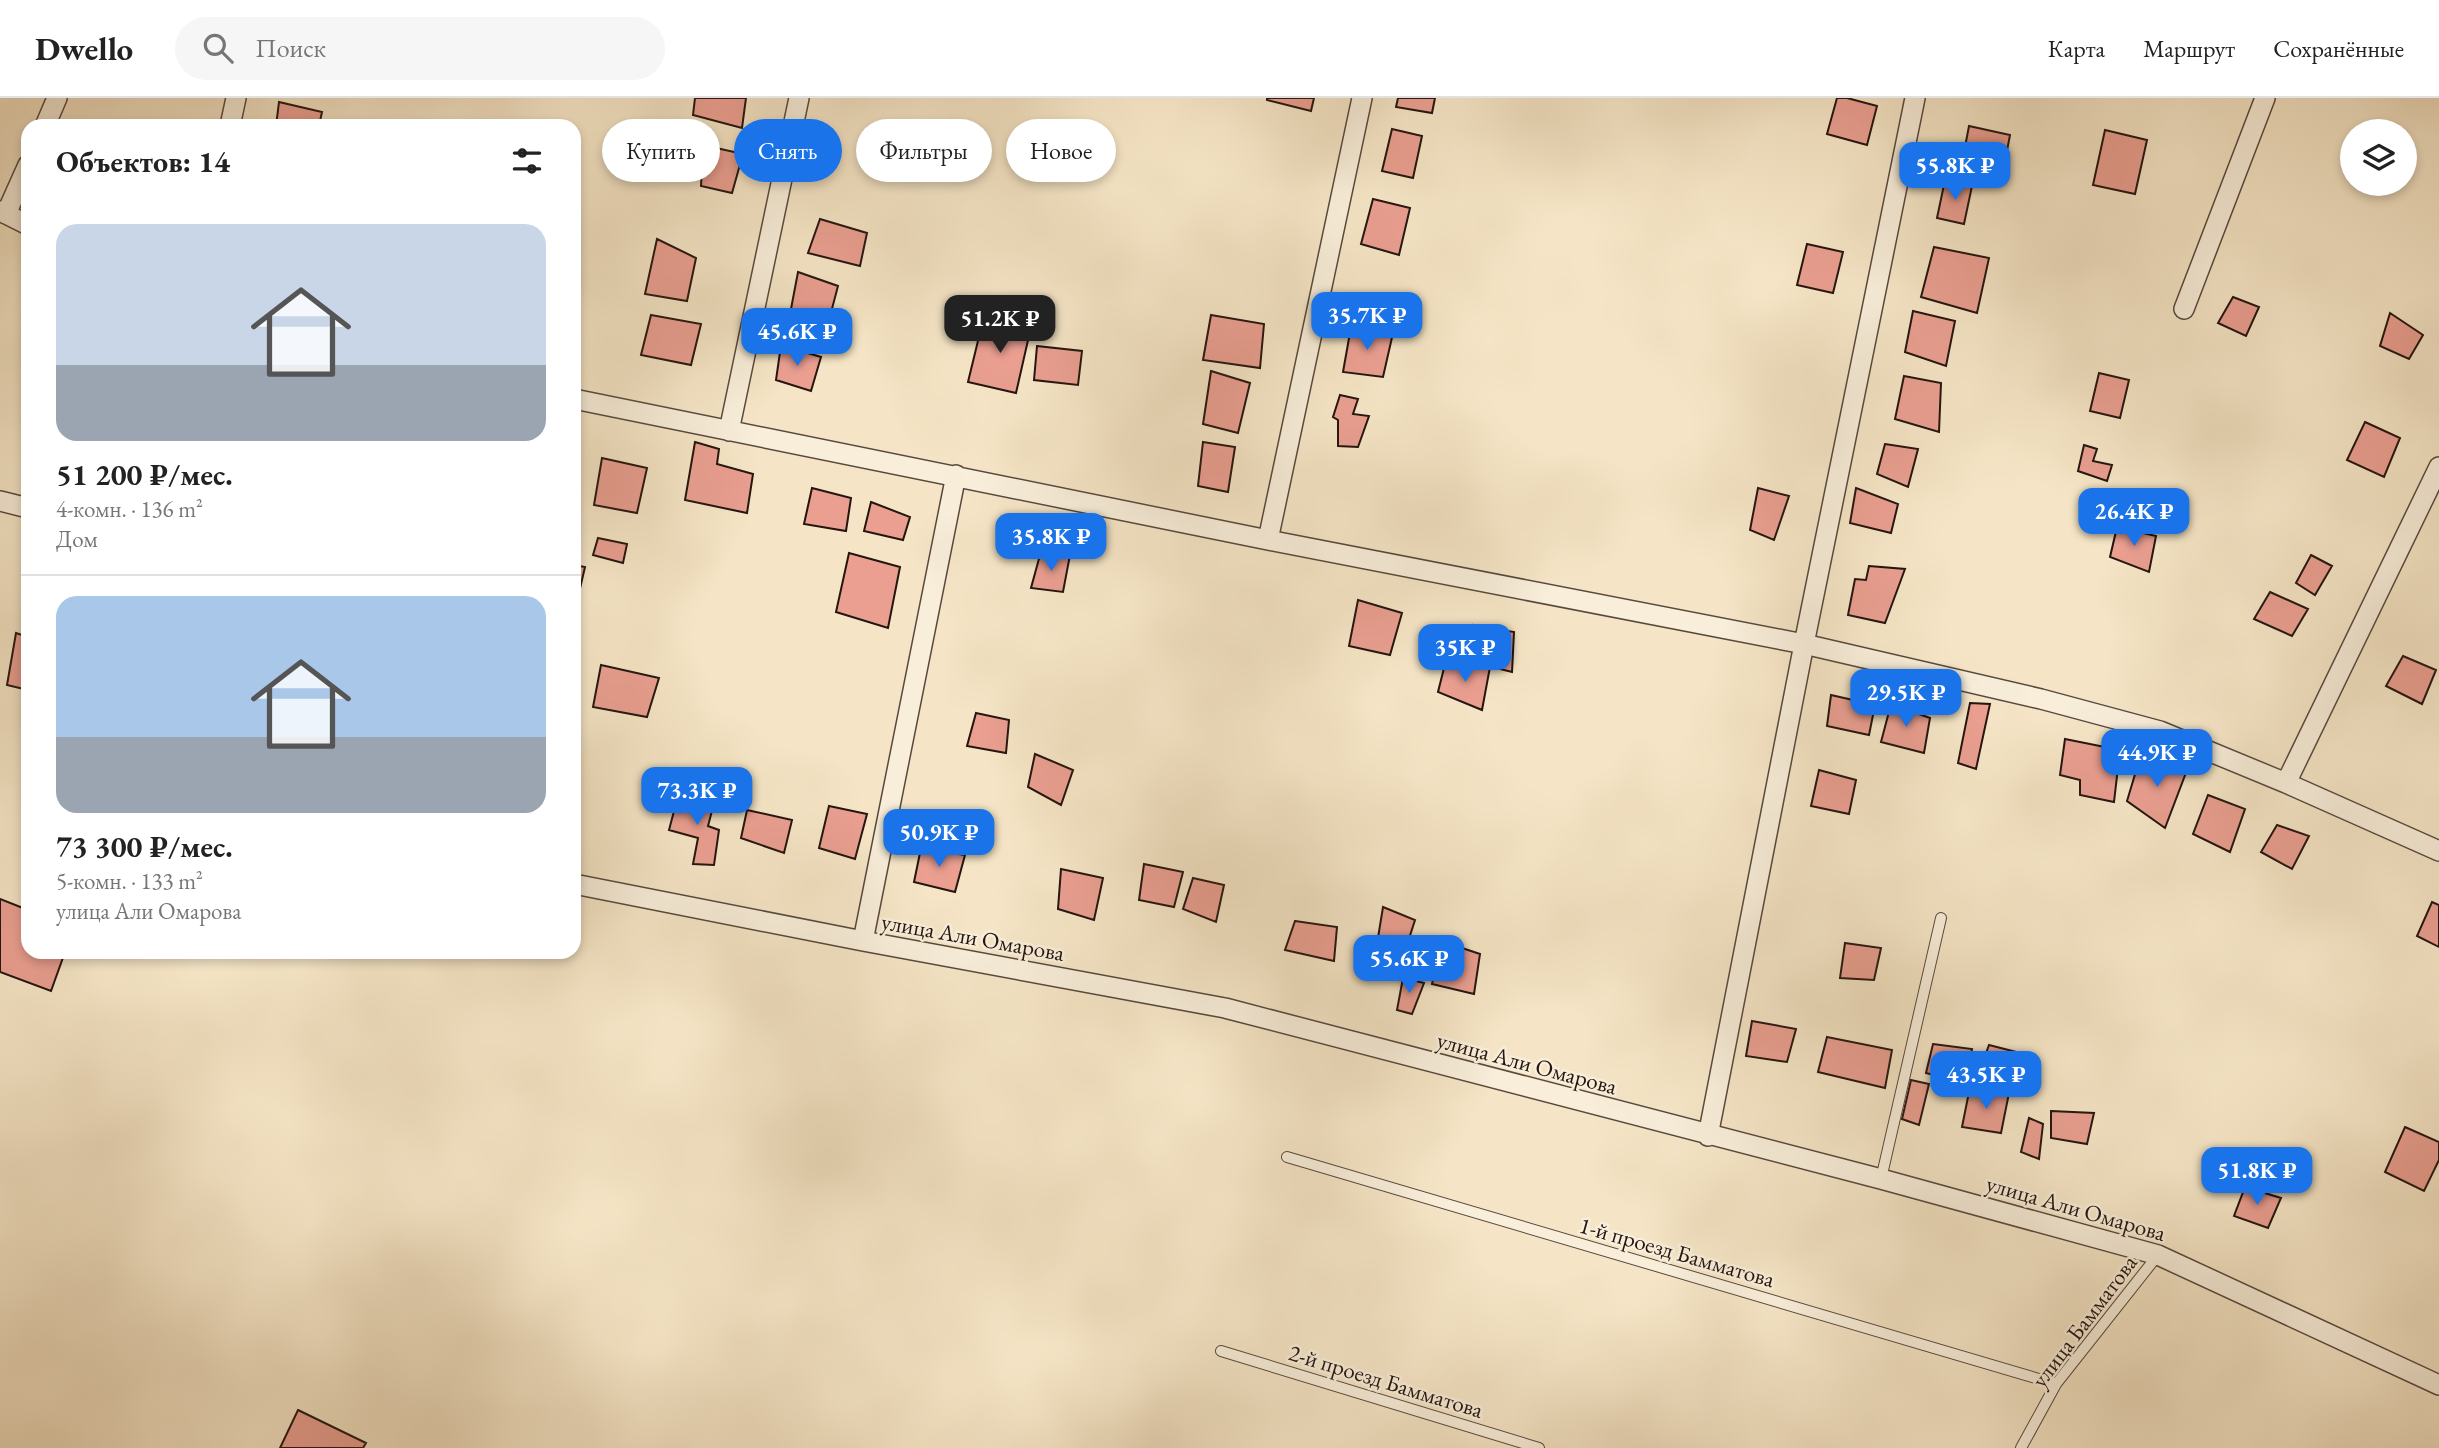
<!DOCTYPE html>
<html lang="ru">
<meta charset="utf-8">
<style>
:root{--surface:#fff;--page:#f6f6f6;--text:#222;--muted:#767676;--line:#e0e0e0;--accent:#1a73e8}
body{margin:0;font-family:"EB Garamond",serif;background:var(--page);color:var(--text);height:100vh;display:flex;flex-direction:column;font-size:26px;white-space:nowrap}
*{box-sizing:border-box;margin:0}
p{font-size:23px;color:var(--muted)}
.icon{flex:none;width:38px;height:38px;fill:none;stroke:currentColor;stroke-width:2;stroke-linecap:round;stroke-linejoin:round}
.map{position:relative;flex:1;overflow:hidden}
.details{position:absolute;left:21px;top:21px;width:560px;height:840px;display:flex;flex-direction:column;background:var(--surface);border-radius:21px;box-shadow:0 4px 10px #0003}
.details>*{flex:none}
.top-card{position:absolute;left:602px;top:21px;width:665px;height:63px;display:flex;gap:14px}
.buttons{position:absolute;left:2340px;top:21px;display:grid;gap:14px}
.buttons a{display:grid;place-items:center;width:77px;height:77px;border-radius:50%;background:var(--surface);box-shadow:0 4px 10px #0003;font-size:35px}
.price{position:absolute;translate:-50% -60px;padding:0 16px;border-radius:14px;background:var(--accent);color:#fff;font-size:23px;line-height:46px;filter:drop-shadow(0 2px 4px #0008)}
.price::after{content:'';position:absolute;left:50%;top:42px;width:21px;height:16px;margin-left:-10px;background:inherit;clip-path:polygon(0 0,100% 0,50% 100%)}
.price.on{background:#222;color:#fff}
ul{padding:0;list-style:none}
li{display:grid;align-content:center;gap:14px;height:371px;padding:0 35px}
li+li{border-top:2px solid var(--line)}
li span{display:grid;place-items:center;height:217px;border-radius:21px;color:#555}
li>.icon{margin-inline-start:auto}
span .icon{width:126px;height:126px;fill:#fffc;stroke-width:1}
li b{font-size:30px}
h2{display:flex;justify-content:space-between;align-items:center;height:84px;padding:0 35px;font-size:30px}
.pill{padding:0 24px;border-radius:32px;background:var(--surface);box-shadow:0 4px 10px #0003;font-size:24px;line-height:63px}
.pill.on{background:var(--accent);color:#fff}
header{display:flex;align-items:center;gap:42px;box-sizing:border-box;height:98px;padding:0 35px;background:var(--surface);border-bottom:2px solid var(--line)}
header strong{font-size:33px}
nav{display:flex;gap:38px;margin-inline-start:auto;font-size:24px}
.search{width:490px;height:63px;background:var(--page);display:flex;align-items:center;gap:18px;box-sizing:border-box;padding:0 24px;border-radius:38px;color:var(--muted);font-size:26px}
.map>svg:first-child{display:block}
.building{fill:#ea9f91;stroke:#24150f;stroke-width:2}
.lines{fill:none;stroke-linecap:round;stroke-linejoin:round}
.service-casing{stroke:#58493d;stroke-width:12}
.minor-casing{stroke:#58493d;stroke-width:22}
.service{stroke:#f8eeda;stroke-width:10}
.minor{stroke:#f8eeda;stroke-width:19}
.labels{text-anchor:middle;stroke-width:5;stroke-linejoin:round;paint-order:stroke}
.street-label{font-size:23px;fill:#24150f;stroke:#f8eeda}
</style>
<header>
<strong>Dwello</strong>
<div class="search"><svg class="icon" aria-label="search" viewBox="0 0 24 24"><circle cx="10" cy="10" r="6"/><path d="M15 15l6 6"/></svg>Поиск</div>
<nav><a>Карта</a><a>Маршрут</a><a>Сохранённые</a></nav>
</header>
<div class="map">
<svg width="2439" height="1350" viewBox="0 0 2439 1350">
<rect width="100%" height="100%" fill="#f5e5c6"/>
<filter id="stains"><feTurbulence type="fractalNoise" baseFrequency=".00286" numOctaves="4"/><feColorMatrix values="0 0 0 0 .2 0 0 0 0 .09 0 0 0 0 .02 0 0 0 .5 -.17"/></filter>
<radialGradient id="worn" r=".72"><stop offset=".6" stop-color="#630" stop-opacity="0"/><stop offset="1" stop-color="#630" stop-opacity=".3"/></radialGradient>
<path class="building" d="M695,0H746L742,30L693,17Z
M1267,0H1314L1311,13L1267,2Z
M1398,0H1435L1432,15L1396,9Z
M1837,0H1847L1877,8L1867,47L1827,36Z
M279,4L322,14L319,28H276Z
M1969,28L2010,37L2002,79L1961,70Z
M1392,31L1422,38L1413,80L1382,73Z
M2105,32L2147,42L2135,96L2093,87Z
M703,47L743,56L732,95L701,88Z
M1945,82L1972,88L1964,126L1937,120Z
M1373,101L1410,110L1399,157L1361,146Z
M820,121L867,135L860,168L808,155Z
M657,141L696,160L687,203L645,196Z
M1807,146L1843,154L1833,195L1797,187Z
M1934,149L1989,160L1977,215L1921,199Z
M798,174L838,188L828,226L791,211Z
M2233,199L2259,209L2246,238L2218,225Z
M1913,213L1955,223L1946,268L1905,254Z
M2390,215L2423,237L2409,261L2380,248Z
M651,217L701,226L691,267L641,257Z
M1211,217L1264,226L1260,270L1203,262Z
M984,218L1031,229L1016,295L968,284Z
M1351,229L1393,235L1383,279L1343,274Z
M781,247L821,259L811,293L776,282Z
M1037,248L1082,253L1078,287L1034,282Z
M1211,273L1250,285L1238,335L1203,326Z
M2099,275L2129,282L2120,320L2090,313Z
M1904,278L1941,285L1939,334L1895,321Z
M1340,297L1358,301L1353,316L1369,318L1358,349L1338,348V322L1333,319Z
M2365,324L2400,340L2384,379L2347,362Z
M695,344L719,351L717,366L753,376L747,415L685,402Z
M1203,344L1235,349L1228,394L1198,388Z
M1885,346L1918,351L1908,389L1877,376Z
M2084,347L2097,351L2093,363L2112,367L2107,383L2078,373Z
M602,360L647,370L637,415L594,407Z
M812,390L851,400L846,433L804,426Z
M1758,390L1789,398L1774,442L1750,432Z
M1856,390L1898,406L1891,435L1850,425Z
M871,404L910,419L903,442L864,433Z
M2117,429L2156,438L2149,474L2110,459Z
M598,440L627,446L623,465L593,457Z
M849,455L900,469L888,530L836,514Z
M1040,457H1070L1063,494L1031,490Z
M2311,457L2332,468L2315,497L2296,485Z
M574,467L585,469L578,499H574Z
M1869,468L1905,471L1885,525L1848,517L1855,481L1866,482Z
M2270,494L2308,511L2292,538L2254,521Z
M1358,502L1402,515L1390,557L1349,548Z
M1473,527L1514,534L1512,574L1468,563Z
M16,535L28,539V592L7,587Z
M2403,558L2436,572L2422,606L2386,588Z
M1445,566L1490,569L1482,612L1438,594Z
M601,567L659,580L647,619L593,609Z
M1831,597L1875,607L1869,637L1827,628Z
M1970,605L1990,606L1976,671L1958,665Z
M1891,606L1930,620L1924,655L1881,644Z
M976,615L1009,622L1006,655L967,648Z
M2065,641L2120,652L2114,704L2080,697V682L2060,677Z
M1035,656L1073,672L1061,707L1028,689Z
M2158,659L2187,672L2165,730L2127,703L2139,663L2147,667Z
M1819,672L1856,682L1849,716L1811,708Z
M2208,697L2245,711L2230,754L2193,736Z
M678,698L714,705L708,728L719,732L714,767L693,766L698,740L669,732Z
M829,708L867,716L855,761L819,750Z
M747,712L792,722L784,755L741,740Z
M2277,727L2309,738L2292,771L2261,754Z
M921,750L965,757L955,794L914,784Z
M1144,766L1183,774L1174,809L1139,802Z
M1061,771L1103,780L1094,822L1058,811Z
M1193,780L1224,787L1216,824L1183,811Z
M0,801L28,812V854H65L51,893L0,874Z
M2432,804L2439,807V849L2417,838Z
M1383,809L1415,822L1405,853L1377,846Z
M1295,823L1337,829L1334,863L1285,852Z
M1441,843L1480,856L1474,896L1432,886Z
M1845,845L1881,850L1874,882L1840,880Z
M1403,880L1424,885L1412,916L1397,912Z
M1752,923L1796,931L1787,964L1746,958Z
M1827,939L1892,952L1885,990L1818,974Z
M1933,946L1972,951L1965,985L1926,975Z
M1989,947L2028,957L2021,986L1980,972Z
M1911,982L1929,986L1919,1027L1902,1021Z
M1969,994L2009,995L2001,1035L1962,1029Z
M2051,1013L2094,1015L2087,1046L2051,1040Z
M2029,1020L2043,1026L2039,1061L2021,1054Z
M2405,1029L2439,1044V1062L2424,1093L2385,1074Z
M2245,1089L2281,1100L2268,1130L2234,1118Z
M298,1312L366,1345L363,1350H280Z"/>
<g class="lines">
<defs>
<path id="service" d="M1287,1059L2056,1286
M1881,1081L1941,820
M1221,1253L1539,1350
M2021,1350L2056,1286L2158,1157"/>
<path id="minor" d="M45,28L57,0
M230,28L236,0
M0,113L28,127
M6,116L28,67
M2184,211L2265,0
M574,301L1268,442L1804,546L2041,601L2160,633L2286,685L2439,753
M729,333L799,0
M0,403L28,410
M1268,442L1362,0
M2286,685L2439,369
M574,786L863,843L1225,910L1881,1081L2158,1157L2439,1287
M863,843L956,377
M1708,1038L1804,546L1915,0"/>
</defs>
<use href="#service" class="service-casing"/>
<use href="#minor" class="minor-casing"/>
<use href="#service" class="service"/>
<use href="#minor" class="minor"/>
</g>
<g class="labels">
<g class="street-label">
<text transform="translate(973 839) rotate(10)" y="8">улица Али Омарова</text>
<text transform="translate(1527 965) rotate(15)" y="8">улица Али Омарова</text>
<text transform="translate(2076 1110) rotate(16)" y="8">улица Али Омарова</text>
<text transform="translate(1677 1154) rotate(16)" y="8">1-й проезд Бамматова</text>
<text transform="translate(2084 1223) rotate(-53)" y="8">улица Бамматова</text>
<text transform="translate(1386 1283) rotate(17)" y="8">2-й проезд Бамматова</text>
</g>
</g>
<rect width="100%" height="100%" filter="url(#stains)"/>
<rect width="100%" height="100%" fill="url(#worn)"/>
</svg>
<div class="buttons">
<a><svg class="icon" aria-label="layers" viewBox="0 0 24 24"><path d="M12 4l9 5-9 5-9-5zM3 14l9 5 9-5"/></svg></a>
</div>
<b class="price" style="left:1955px;top:104px">55.8K ₽</b>
<b class="price" style="left:1367px;top:254px">35.7K ₽</b>
<b class="price on" style="left:1000px;top:257px">51.2K ₽</b>
<b class="price" style="left:797px;top:270px">45.6K ₽</b>
<b class="price" style="left:2134px;top:450px">26.4K ₽</b>
<b class="price" style="left:1051px;top:475px">35.8K ₽</b>
<b class="price" style="left:1465px;top:586px">35K ₽</b>
<b class="price" style="left:1906px;top:631px">29.5K ₽</b>
<b class="price" style="left:2157px;top:691px">44.9K ₽</b>
<b class="price" style="left:697px;top:729px">73.3K ₽</b>
<b class="price" style="left:939px;top:771px">50.9K ₽</b>
<b class="price" style="left:1409px;top:897px">55.6K ₽</b>
<b class="price" style="left:1986px;top:1013px">43.5K ₽</b>
<b class="price" style="left:2257px;top:1109px">51.8K ₽</b>
<div class="top-card">
<a class="pill">Купить</a>
<a class="pill on">Снять</a>
<a class="pill">Фильтры</a>
<a class="pill">Новое</a>
</div>
<section class="details">
<h2>Объектов: 14<svg class="icon" aria-label="filters" viewBox="0 0 24 24"><path d="M4 7h16M4 17h16"/><circle cx="9" cy="7" r="2"/><circle cx="15" cy="17" r="2"/></svg></h2>
<ul>
<li><span style="background:linear-gradient(#c9d6e8 65%,#9aa5b1 0)"><svg class="icon" aria-label="home" viewBox="0 0 24 24"><path d="M3 11l9-7 9 7M6 9v11h12V9"/></svg></span><div><b>51 200 ₽/мес.</b><p>4-комн. · 136 m²</p><p>Дом</p></div></li>
<li><span style="background:linear-gradient(#a9c7e8 65%,#9aa5b1 0)"><svg class="icon" aria-label="home" viewBox="0 0 24 24"><path d="M3 11l9-7 9 7M6 9v11h12V9"/></svg></span><div><b>73 300 ₽/мес.</b><p>5-комн. · 133 m²</p><p>улица Али Омарова</p></div></li>
</ul>
</section>
</div>
